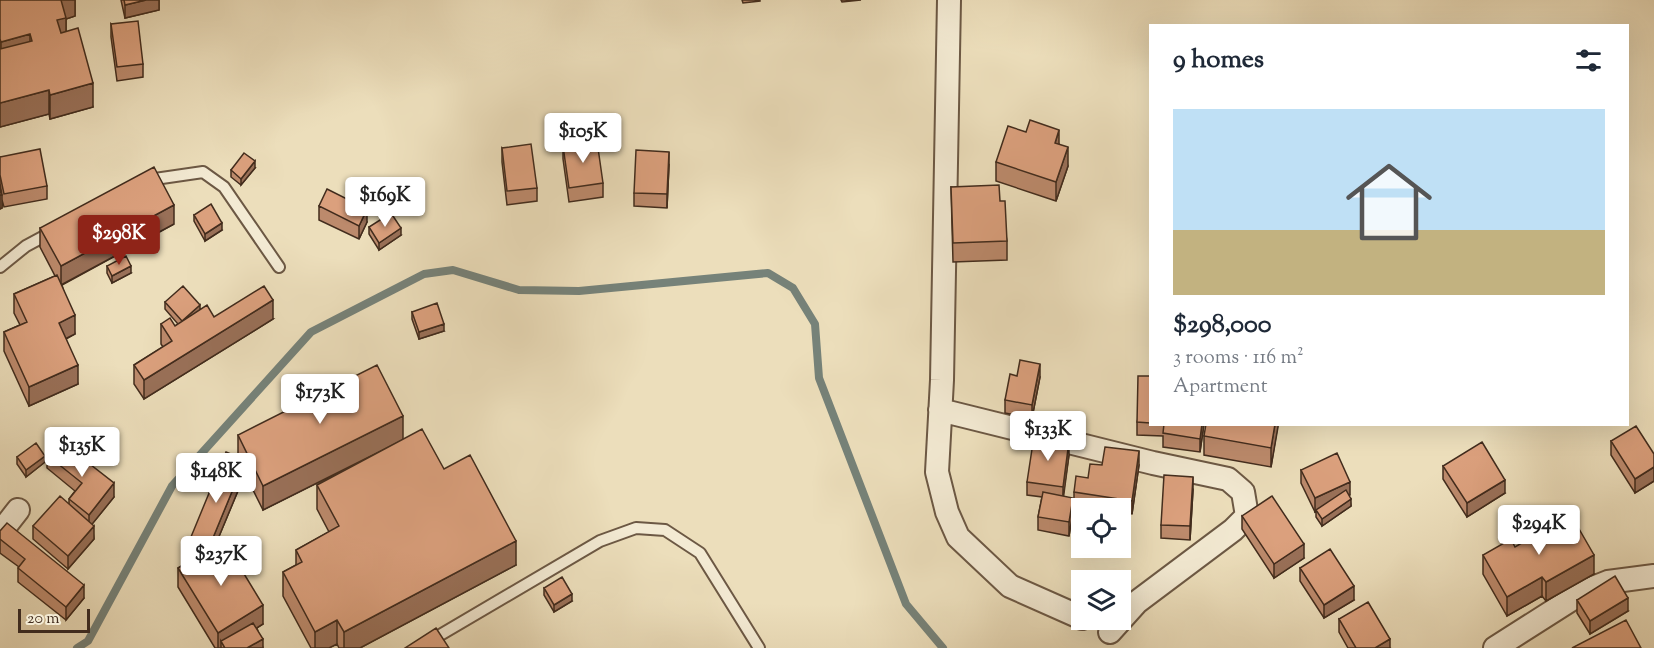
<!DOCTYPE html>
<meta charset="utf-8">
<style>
:root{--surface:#fff;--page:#f2f2f3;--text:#1f2937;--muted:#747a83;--line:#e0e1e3;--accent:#8f2418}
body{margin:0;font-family:"Sorts Mill Goudy",serif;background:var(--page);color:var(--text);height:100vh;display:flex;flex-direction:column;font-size:22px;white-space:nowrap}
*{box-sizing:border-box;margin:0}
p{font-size:20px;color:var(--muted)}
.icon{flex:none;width:33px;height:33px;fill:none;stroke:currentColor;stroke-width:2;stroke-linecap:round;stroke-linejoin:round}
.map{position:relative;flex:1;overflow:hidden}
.sheet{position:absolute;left:1149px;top:24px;width:480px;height:402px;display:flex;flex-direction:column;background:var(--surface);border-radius:0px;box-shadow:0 6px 24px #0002}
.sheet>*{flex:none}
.buttons{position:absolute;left:1071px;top:498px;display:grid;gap:12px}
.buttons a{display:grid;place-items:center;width:60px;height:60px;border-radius:0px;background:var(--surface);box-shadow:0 6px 24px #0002;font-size:30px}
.scale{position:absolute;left:18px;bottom:15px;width:72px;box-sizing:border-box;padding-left:6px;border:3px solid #422c1d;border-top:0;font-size:16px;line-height:21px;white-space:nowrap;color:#422c1d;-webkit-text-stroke:4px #f3ead3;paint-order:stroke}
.price{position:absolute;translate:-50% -51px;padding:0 14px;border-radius:6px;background:#fff;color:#222;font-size:20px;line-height:39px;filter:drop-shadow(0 2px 3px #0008)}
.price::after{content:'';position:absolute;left:50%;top:36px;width:18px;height:14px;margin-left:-9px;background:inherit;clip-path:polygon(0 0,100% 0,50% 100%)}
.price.selected{background:var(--accent);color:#fff}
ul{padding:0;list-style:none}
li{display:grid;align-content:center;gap:12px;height:318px;padding:0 24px}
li+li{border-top:2px solid var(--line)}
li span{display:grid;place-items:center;height:186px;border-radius:0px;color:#555}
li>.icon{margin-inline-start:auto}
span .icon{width:108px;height:108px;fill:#fffc;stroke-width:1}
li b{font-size:26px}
h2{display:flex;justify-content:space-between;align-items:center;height:72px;padding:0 24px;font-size:26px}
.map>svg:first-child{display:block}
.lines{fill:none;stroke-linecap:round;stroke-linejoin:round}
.stream{stroke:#768279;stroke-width:8}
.lane-casing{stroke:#6c5844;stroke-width:14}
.street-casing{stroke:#6c5844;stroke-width:26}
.lane{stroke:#f3ead3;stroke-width:10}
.street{stroke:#f3ead3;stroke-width:22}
.wall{fill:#bc8a6c;stroke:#422c1d;stroke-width:1.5}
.shaded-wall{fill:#997058;stroke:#422c1d;stroke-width:1.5}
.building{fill:#dba07d;stroke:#422c1d;stroke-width:1.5}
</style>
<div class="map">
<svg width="1654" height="648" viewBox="0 0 1654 648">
<rect width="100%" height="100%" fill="#ecdebb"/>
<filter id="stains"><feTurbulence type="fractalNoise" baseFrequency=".00333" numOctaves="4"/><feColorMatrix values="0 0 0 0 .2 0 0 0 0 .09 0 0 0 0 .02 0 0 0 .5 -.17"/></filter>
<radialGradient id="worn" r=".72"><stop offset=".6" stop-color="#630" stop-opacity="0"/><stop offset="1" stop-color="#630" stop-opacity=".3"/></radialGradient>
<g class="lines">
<path class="stream" d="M77,648L88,641L172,486L311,332L424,274L453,270L519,290L579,291L768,273L793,288L815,324L819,378L906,604L943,648"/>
<defs>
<path id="lane" d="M148,180L203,172L224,187L279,267
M0,267L26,246L52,232
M418,648L600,541L636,528L665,530L700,553L759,648"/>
<path id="street" d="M949,0L942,380L937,472L947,512L958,537L1010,586L1082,618
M940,410L1153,463L1228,479L1243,492L1247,516L1233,530L1137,602L1110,632
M0,533L18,510
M1495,648L1583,592L1608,582L1654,576"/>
</defs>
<use href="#lane" class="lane-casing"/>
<use href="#street" class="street-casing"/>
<use href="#lane" class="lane"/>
<use href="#street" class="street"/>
</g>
<path class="wall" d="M0,0H75V16L66,19V31L93,107L50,119L49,114L0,127Z
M121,0H159V10L125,18Z
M742,0H760V1L743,3Z
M841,0H861L842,2Z
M111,24L143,64V77L117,81L111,37Z
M1026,132L1059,144L1068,166L1056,201L996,181V162Z
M563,146L603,183V197L569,202L563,159Z
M502,148L537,188V201L507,205L502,162Z
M0,157L47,186V199L4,207L2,200V208L0,209Z
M669,165L667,208L634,206V193Z
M255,168L241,185L231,177V170Z
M951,187L1000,201L1007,241V260L953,262Z
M319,206L367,222L359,239L319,220Z
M194,215L222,230L205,241L194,221Z
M174,224L62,285L75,334L66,339L78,384L29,406L4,351V332L20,325L14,313V294L55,276L40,247V228Z
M369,227L401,235L379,250L369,234Z
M107,266L131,273L112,283L107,273Z
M165,302L200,309L214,317L273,319L144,399L134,384V365L163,347L161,344V324L175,326L178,324L165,309Z
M412,312L444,331L419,339L412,319Z
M1017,376L1040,377L1032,418L1005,413V400Z
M1150,376V424H1204L1200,452L1163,447V436L1137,435V422Z
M1278,424L1271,467L1204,455V436Z
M238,435L403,440L444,469L516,565L360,648H339L337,644L329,648H311L283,596V572L296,565V550L329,532L317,509V485L395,444L263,510L245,474L215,546L263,624L257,628L263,648H215L178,587V568L187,563L186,549L238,457Z
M1611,441L1654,454V481L1635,493L1611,455Z
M47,455L114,497L92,524L94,539L68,569L33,539V526L69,504V499L75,491L47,468Z
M1069,455L1063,496L1073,511L1069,536L1038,530V517L1042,497L1027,495V482Z
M17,457L45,462L26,477L17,464Z
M1102,465H1139L1132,514L1120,512V508H1093L1074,506V492Z
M1443,466L1505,493L1467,517L1443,479Z
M1301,470L1350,495H1349L1351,506L1322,526L1316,517V511L1315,512L1301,483Z
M1193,490L1190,540L1161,538V525Z
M1242,516L1304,558L1274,578L1242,529Z
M0,531L84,598L66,620L18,582V568L19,567L0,553Z
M1515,547L1594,574L1546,601L1542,596L1507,616L1483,574V555Z
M1300,568L1354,600L1324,618L1300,581Z
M544,588L572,601L554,612L544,595Z
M1577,600L1628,611L1590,634L1577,613Z
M1339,619L1390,648H1348L1339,632Z"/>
<path class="shaded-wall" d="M60,0H75V16L66,19V42L57,44V20Z
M146,0H159V10L125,18V5Z
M30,34V58L1,66V42Z
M93,83V107L50,119V95Z
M49,90V114L0,127V103Z
M1059,130V149L1055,143Z
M1068,147V166L1056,201V182Z
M669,152V165L667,208V194Z
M255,161V168L241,185V179Z
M0,195H2V208L0,209Z
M174,205V224L61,285V266Z
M367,209V222L359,239V226Z
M222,223V230L205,241V234Z
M401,228V235L379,250V243Z
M131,266V273L112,283V276Z
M273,300V319L144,399V380Z
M200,305V312L182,321Z
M75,315V334L59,342V323Z
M444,324V331L419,339V332Z
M1040,364V377L1032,418V405Z
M78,365V384L29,406V387Z
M403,416V440L263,510V486Z
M1202,424H1204L1200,452V439Z
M1275,424H1278V427L1271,467V448Z
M1069,441V455L1063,501V487Z
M1139,451V465L1132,514V501Z
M45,456V462L26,477V470Z
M245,460V474L205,570V557Z
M1654,467V481L1635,493V479Z
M1193,477V490L1190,540V526Z
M1505,480V493L1467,517V503Z
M1350,482V495L1315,512V498Z
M114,483V497L89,528V515Z
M1073,498V511L1069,536V522Z
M1351,499V506L1322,526V519Z
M94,526V539L68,569V556Z
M516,541V565L360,648H344V632Z
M1304,544V558L1274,578V564Z
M1594,555V574L1546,601V582Z
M1542,577V596L1507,616V597Z
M84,585V598L66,620V607Z
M1354,586V600L1324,618V605Z
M572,594V601L554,612V605Z
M1628,598V611L1590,634V621Z
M263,605V624L225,648L221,641V648H218V633Z
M337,620V644L329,648H315V632Z
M263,639V648H247Z
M1390,639V648H1375Z"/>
<path class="building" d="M0,0H61L66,18L57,20L61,33L78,28L93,83L50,95L49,90L0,103V49L32,41L30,34L1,42L0,39Z
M124,0H146L125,5Z
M138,21L143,64L117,67L111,24Z
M1030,120L1059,130L1055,143L1068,147L1056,182L996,162L1008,126L1026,132Z
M597,141L603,183L569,188L563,146Z
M531,144L537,188L507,191L502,148Z
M40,149L47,186L4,194L0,175V157Z
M636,150L669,152L667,194L634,193Z
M244,153L255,161L241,179L231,170Z
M154,167L174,205L61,266L40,228Z
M0,184L2,195H0Z
M999,185L1000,201H1005L1007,241L953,243L951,187Z
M327,189L367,209L359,226L319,206Z
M211,204L222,223L205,234L194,215Z
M391,213L401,228L379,243L369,227Z
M126,256L131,266L112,276L107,266Z
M57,275L75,315L59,323L78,365L29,387L4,332L27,322L14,294Z
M183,286L200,305L182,321L165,302Z
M264,286L273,300L144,380L134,365L172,341L161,324L170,318L175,326L207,305L214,317Z
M437,303L444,324L419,332L412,312Z
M1020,360L1040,364L1032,405L1005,400L1010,374L1017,376Z
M377,365L403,416L263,486L238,435Z
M1138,376H1150V423L1137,422Z
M1164,424H1202L1200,439L1163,433Z
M1206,424H1275L1271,448L1204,436Z
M1636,426L1654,454V467L1635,479L1611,441Z
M422,429L444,469L470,455L516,541L344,632L337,620L315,632L283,572L302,562L296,550L339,526L317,485Z
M1034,436L1069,441L1063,487L1027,482Z
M59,440L114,483L89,515L69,499L82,483L47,455Z
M1482,442L1505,480L1467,503L1443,466Z
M36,443L45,456L26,470L17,457Z
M1105,447L1139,451L1132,501L1074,492L1076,476L1088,478L1090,464L1102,465Z
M226,452L245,460L208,550L200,555L186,549Z
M1337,453L1350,482L1315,498L1301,470Z
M1164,475L1193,477L1190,526L1161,525Z
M1346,490L1351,499L1322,519L1316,510Z
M1043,492L1073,498L1069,522L1038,517Z
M60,496L94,526L68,556L33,526Z
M1272,496L1304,544L1274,564L1242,516Z
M1571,515L1594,555L1546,582L1542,577L1507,597L1483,555L1511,539L1515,547Z
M7,523L84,585L66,607L18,568L25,559L0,539V531Z
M224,541L263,605L218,633L178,568Z
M1330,549L1354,586L1324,605L1300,568Z
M1615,576L1628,598L1590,621L1577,600Z
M562,577L572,594L554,605L544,588Z
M1368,602L1390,639L1375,648H1356L1339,619Z
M1626,620L1641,648H1572Z
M253,623L263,639L247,648H225L221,641Z
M436,628L449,648H405Z"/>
<rect width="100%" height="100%" filter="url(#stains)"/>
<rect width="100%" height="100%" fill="url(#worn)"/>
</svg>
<div class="buttons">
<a><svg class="icon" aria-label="locate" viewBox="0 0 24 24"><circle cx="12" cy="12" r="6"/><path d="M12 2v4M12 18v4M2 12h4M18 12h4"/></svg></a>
<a><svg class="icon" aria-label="layers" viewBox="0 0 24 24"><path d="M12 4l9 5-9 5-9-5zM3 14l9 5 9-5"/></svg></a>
</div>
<div class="scale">20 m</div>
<b class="price" style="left:583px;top:164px">$105K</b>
<b class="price" style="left:385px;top:228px">$169K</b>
<b class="price selected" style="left:119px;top:266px">$298K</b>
<b class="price" style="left:320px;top:425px">$173K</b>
<b class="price" style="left:1048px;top:462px">$133K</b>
<b class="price" style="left:82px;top:478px">$135K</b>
<b class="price" style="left:216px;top:504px">$148K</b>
<b class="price" style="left:1539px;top:556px">$294K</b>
<b class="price" style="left:221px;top:587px">$237K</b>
<section class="sheet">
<h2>9 homes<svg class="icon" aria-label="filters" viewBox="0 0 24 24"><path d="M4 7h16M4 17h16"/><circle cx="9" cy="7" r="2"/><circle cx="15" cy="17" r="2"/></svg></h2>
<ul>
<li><span style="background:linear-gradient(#bfe0f5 65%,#c2b280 0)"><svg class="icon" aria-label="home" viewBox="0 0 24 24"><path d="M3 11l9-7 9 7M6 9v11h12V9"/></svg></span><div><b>$298,000</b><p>3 rooms · 116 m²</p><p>Apartment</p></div></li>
</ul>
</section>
</div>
